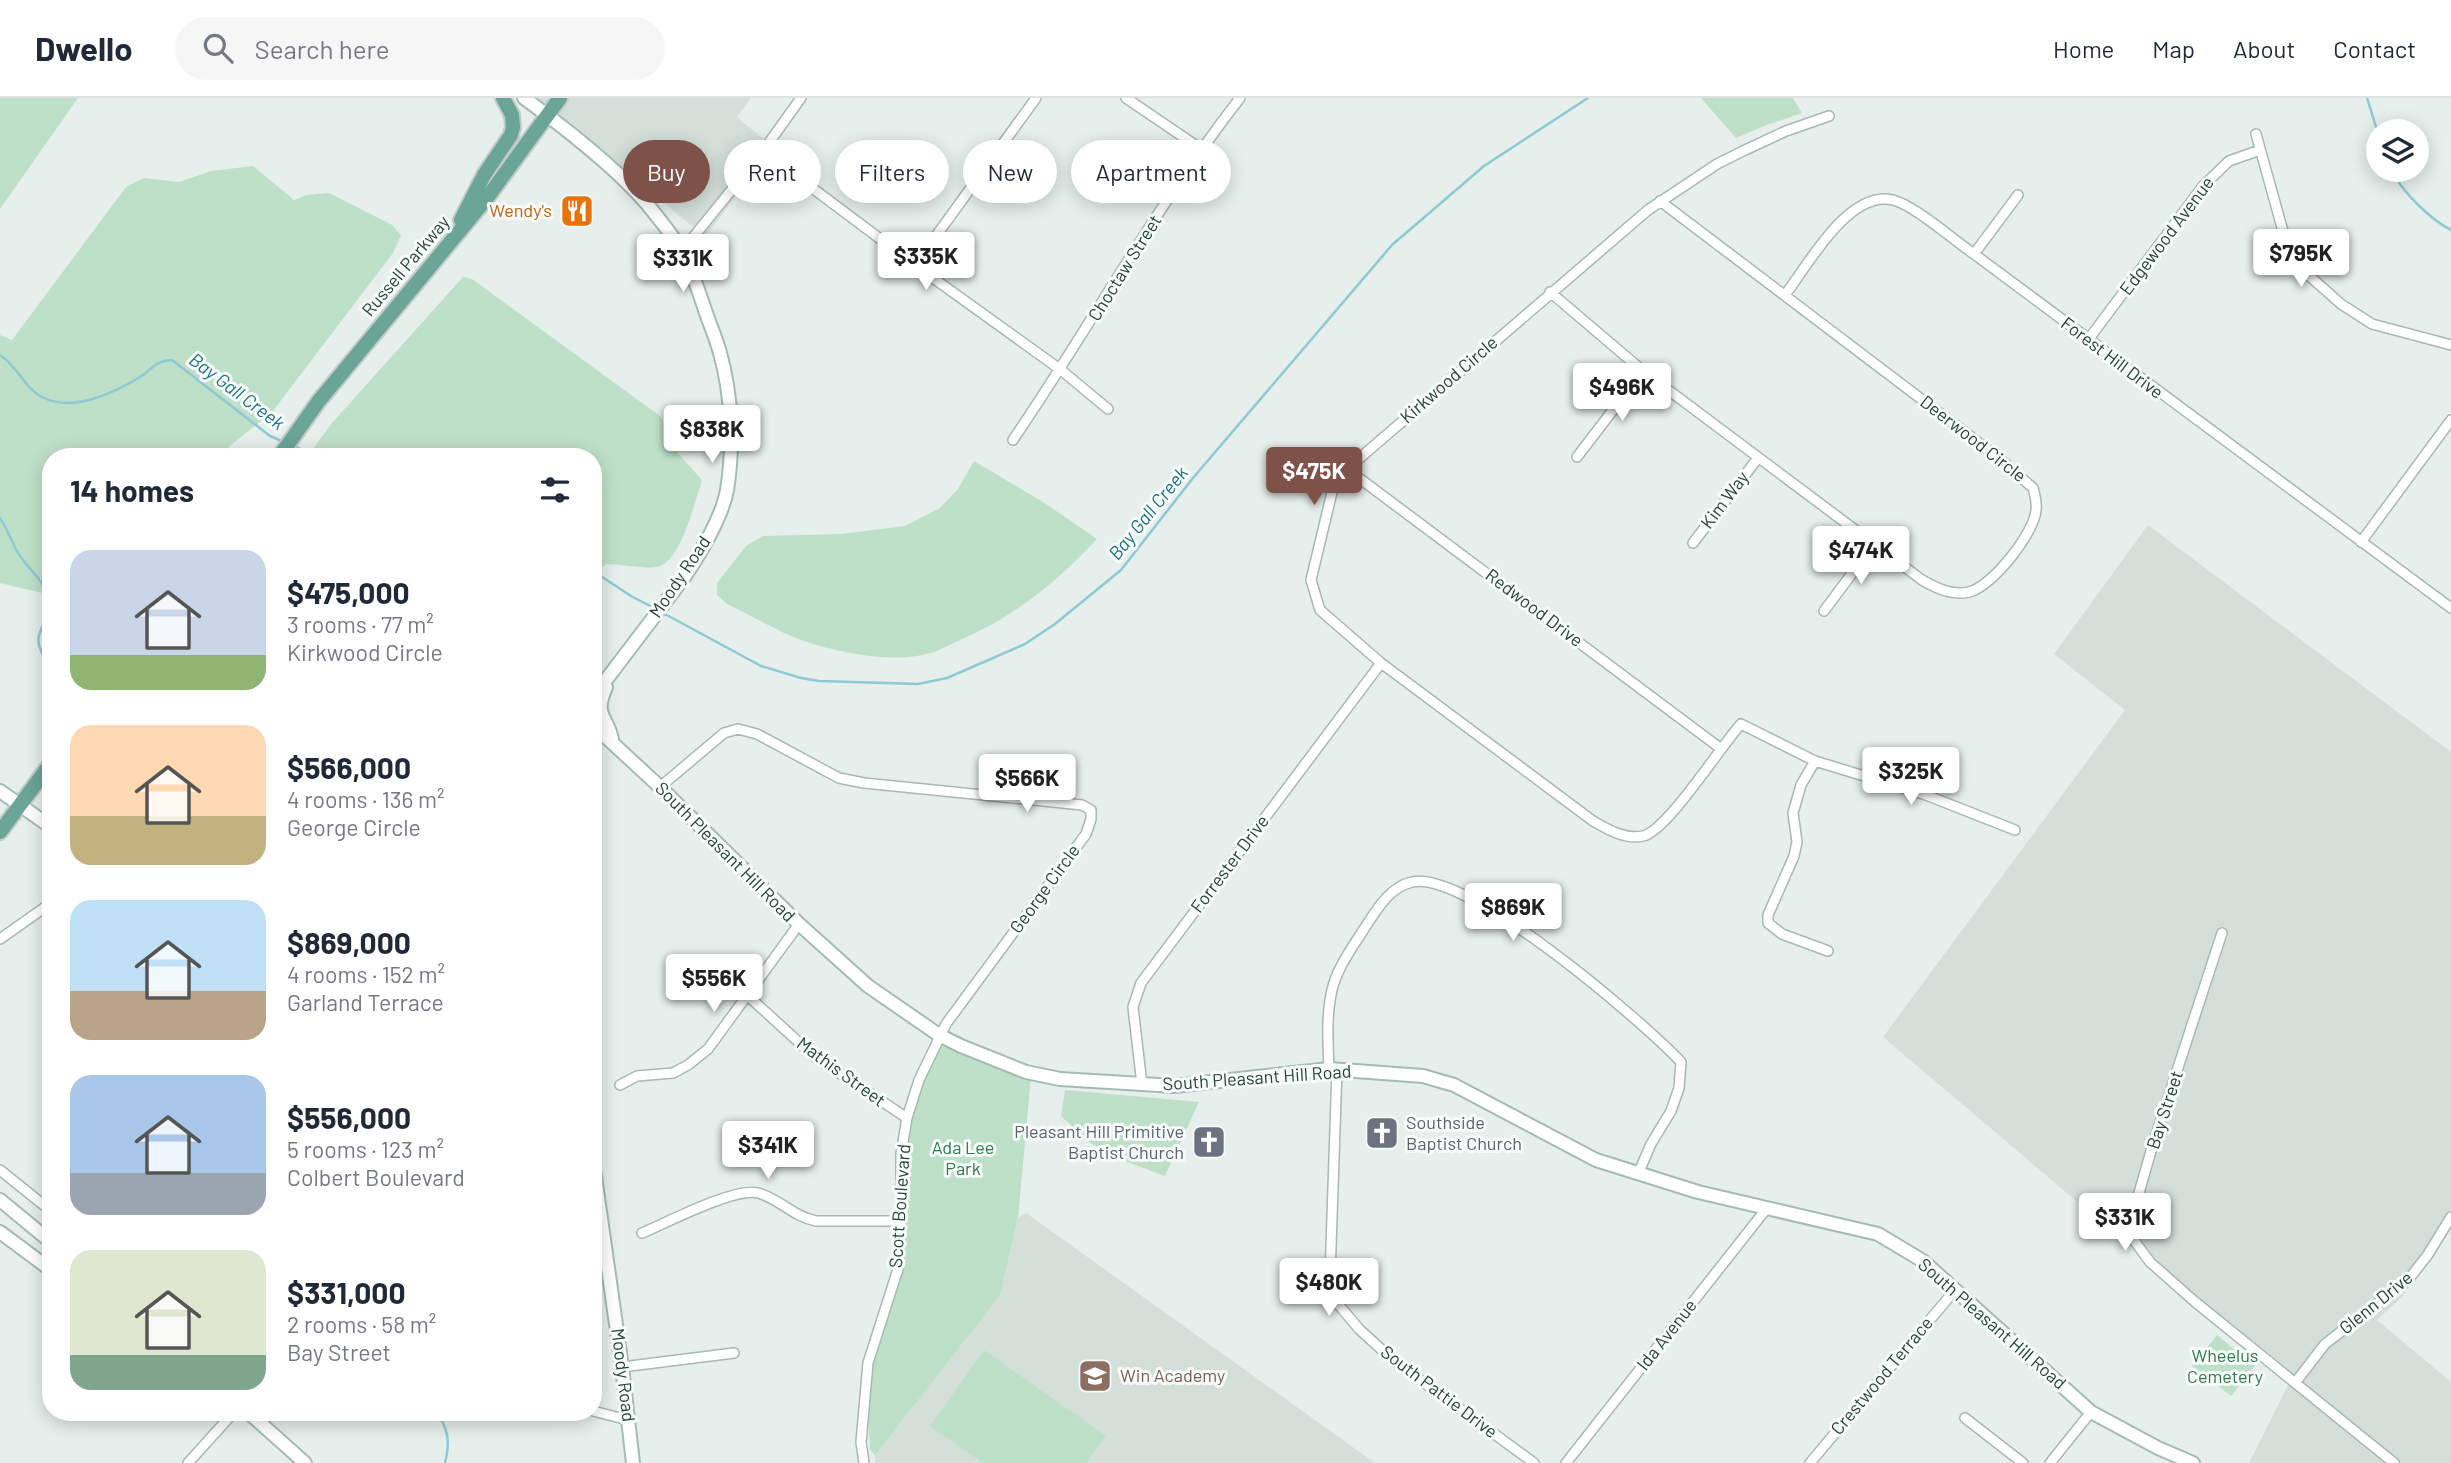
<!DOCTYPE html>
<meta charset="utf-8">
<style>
:root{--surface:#fff;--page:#f6f6f7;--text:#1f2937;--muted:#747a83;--line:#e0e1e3;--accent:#7f5249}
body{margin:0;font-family:Barlow,sans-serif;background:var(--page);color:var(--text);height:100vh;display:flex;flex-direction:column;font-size:26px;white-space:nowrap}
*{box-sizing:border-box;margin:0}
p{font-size:23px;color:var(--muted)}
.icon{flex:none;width:38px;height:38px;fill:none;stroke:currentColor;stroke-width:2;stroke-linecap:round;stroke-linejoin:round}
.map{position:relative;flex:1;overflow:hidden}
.details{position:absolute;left:42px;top:350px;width:560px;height:973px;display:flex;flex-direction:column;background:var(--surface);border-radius:28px;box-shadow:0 4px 18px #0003}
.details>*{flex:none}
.top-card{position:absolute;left:623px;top:42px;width:665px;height:63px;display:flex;gap:14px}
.controls{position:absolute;left:2366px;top:21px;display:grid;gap:14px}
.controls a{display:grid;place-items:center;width:63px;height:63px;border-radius:50%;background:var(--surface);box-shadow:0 4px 18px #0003;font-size:35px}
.price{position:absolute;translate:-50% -60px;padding:0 16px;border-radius:7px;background:#fff;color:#222;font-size:23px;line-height:46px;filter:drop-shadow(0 2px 4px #0008)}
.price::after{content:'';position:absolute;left:50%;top:42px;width:21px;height:16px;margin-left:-10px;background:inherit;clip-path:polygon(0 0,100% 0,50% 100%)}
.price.current{background:var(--accent);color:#fff}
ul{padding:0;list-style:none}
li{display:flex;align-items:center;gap:21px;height:175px;padding:0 28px}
li span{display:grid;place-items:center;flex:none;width:196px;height:140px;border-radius:21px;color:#555}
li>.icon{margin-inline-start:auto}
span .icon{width:84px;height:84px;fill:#fffc;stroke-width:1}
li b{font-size:30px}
h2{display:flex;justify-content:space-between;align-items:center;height:84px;padding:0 28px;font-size:30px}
.chip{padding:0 24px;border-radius:32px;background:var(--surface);box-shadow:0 4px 18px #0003;font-size:24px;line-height:63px}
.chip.current{background:var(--accent);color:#fff}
header{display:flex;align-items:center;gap:42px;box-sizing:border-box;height:98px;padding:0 35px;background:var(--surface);border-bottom:2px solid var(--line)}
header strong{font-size:33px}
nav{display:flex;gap:38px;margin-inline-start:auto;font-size:24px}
.search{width:490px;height:63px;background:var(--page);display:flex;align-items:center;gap:18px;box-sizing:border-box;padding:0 24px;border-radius:38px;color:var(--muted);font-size:26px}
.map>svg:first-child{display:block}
.built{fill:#d4dfda}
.green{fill:#bfe0c8}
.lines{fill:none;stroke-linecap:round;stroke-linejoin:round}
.stream{stroke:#8ec9d4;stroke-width:2.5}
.street-casing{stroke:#a8b8b2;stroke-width:12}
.secondary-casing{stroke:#a4bbb3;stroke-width:16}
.primary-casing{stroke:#c2cac8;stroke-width:18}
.street{stroke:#fff;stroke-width:9}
.secondary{stroke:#fff;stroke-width:12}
.primary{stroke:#6aa596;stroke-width:14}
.labels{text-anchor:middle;stroke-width:6;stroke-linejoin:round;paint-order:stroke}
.food-label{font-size:18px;fill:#c56008;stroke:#f7fbf9;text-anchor:end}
.street-label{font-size:18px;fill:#24423a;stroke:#f7fbf9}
.worship-label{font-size:18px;fill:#5b616d;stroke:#f7fbf9;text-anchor:start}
.park-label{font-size:18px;fill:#2d7a4b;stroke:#f7fbf9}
.education-label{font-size:18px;fill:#785e54;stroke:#f7fbf9;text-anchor:start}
.water-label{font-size:19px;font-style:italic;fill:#1c6f80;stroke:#f7fbf9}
</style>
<header>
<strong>Dwello</strong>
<div class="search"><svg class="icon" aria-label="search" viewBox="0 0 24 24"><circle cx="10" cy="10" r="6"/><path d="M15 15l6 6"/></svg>Search here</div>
<nav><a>Home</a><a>Map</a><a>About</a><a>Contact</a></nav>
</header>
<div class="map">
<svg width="2451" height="1365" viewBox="0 0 2451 1365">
<rect width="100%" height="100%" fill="#e6efeb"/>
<path class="built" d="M538,0H751L737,19L773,49L705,139Z
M2148,427L2451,654V1121L2403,1198L2377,1222L2451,1284V1365H2249L2292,1279L2094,1118L1883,939L2125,612L2054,556Z
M1026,1115L1375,1365H875V1357L1000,1198L1018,1120Z"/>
<path class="green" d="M0,0H78L0,111Z
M1701,0H1793L1802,15L1764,28L1736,40Z
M253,68L294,102L307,97L329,95L392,127L401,137L393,155L273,313L231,347L220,359H51V497L0,485V237L12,242L126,89L144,80L179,84L211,73Z
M463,179L472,181L660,318L670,334L675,352L702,382C695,403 682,460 660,468C650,472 620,466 606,466L593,478V359H307L332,325Z
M974,363L1046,406L1097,441C1057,484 1015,518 960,542C951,546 941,552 931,555C893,566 841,555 804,543C778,534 752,518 727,506L717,497V485L746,448L763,438L841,436L905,428L940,410L958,391Z
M940,941L1031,979L1018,1120L1000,1198L875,1357L870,1352L867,1306L870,1266L900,1171L903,1056L909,1021L921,982Z
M1065,992L1199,1004L1165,1078L1119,1061L1087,1043L1061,1018Z
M2217,1237L2255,1268L2231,1298L2192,1268Z
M984,1252L1106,1338L1086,1365H983L930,1328Z"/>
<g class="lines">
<path class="stream" d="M2367,0L2378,35
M2392,72C2400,92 2431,122 2451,132
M0,257C17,267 23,289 42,299C72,315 114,295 140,279C154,270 155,263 172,262L270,338L284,344
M294,348L317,359
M0,420C8,432 12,446 20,458C29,471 44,484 49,498C59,524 19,533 51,567
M593,473L631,498L654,510
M663,515L761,568L801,580L819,583L918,586L947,580L1025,546L1055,526L1121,472L1193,380L1392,147L1484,68L1588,0
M436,1314C449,1330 450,1346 445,1365"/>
<defs>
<path id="street" d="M1126,0L1201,51
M1829,18L1786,33L1743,53L1717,66L1648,112L1347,371L1333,390L1311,482L1320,512L1381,565L1593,723C1607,731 1625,742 1643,738C1667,733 1720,649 1741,626L1815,663L1926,697L2015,732
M2256,36L2286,144L2306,175L2341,206L2372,226L2451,247
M763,53L915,167L1061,272L1108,311
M682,153L763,53L801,0
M1974,156L2018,97
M915,167L1036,0
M1550,194L1643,273L1922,482C1936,490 1952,498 1969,494C1992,489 2035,434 2036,412C2037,404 2035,397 2033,390L1999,360L1660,103
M1785,197C1808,167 1849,91 1893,102C1914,107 1955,143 1974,156L2451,510
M2088,242L2203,88L2229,63L2260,52
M1013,342C1090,229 1156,108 1240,0
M1577,359L1643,273
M1347,371L1720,650
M2361,444L2451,322
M1693,445L1758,360
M1824,513L1874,446
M1815,663L1801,687L1793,715L1797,744L1794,758L1768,817V825L1782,836L1828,853
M660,689L724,635L738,631L757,636L839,680L864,685L1082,707L1091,712V721L1086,736L946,926L919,982L907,1020L901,1056V1123L898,1171L868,1265L861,1344L864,1365
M2222,835L2153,1046L2131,1123L2130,1137L2150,1164L2194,1203L2394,1365
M0,841L51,805
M747,897L815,959L907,1020
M1329,971C1328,945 1326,917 1332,892C1337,870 1352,850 1364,831C1376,813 1389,789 1412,784C1467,772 1641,922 1681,964L1679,990L1671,1013L1651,1046L1638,1076
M1337,971L1330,1179L1338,1206L1359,1231L1393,1262L1534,1365
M620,987L637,978L673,975L688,967L708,951L799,826
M1142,987L1133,909L1141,885L1381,565
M0,1072L51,1113
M642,1135C666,1125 735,1089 758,1095C780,1101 792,1118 816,1123H901
M593,1138L605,1146
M622,1269L734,1255
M2295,1285L2325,1246L2408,1182L2427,1158L2451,1119
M593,1313L628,1322
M1965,1320L2023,1365
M188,1365L234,1314
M1566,1365L1767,1110
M1810,1365L1955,1192
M2050,1365L2091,1314"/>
<path id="secondary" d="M524,0C565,30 620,72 652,112C662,125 675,140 683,155C692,173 698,191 704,209C709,225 716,239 720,255C732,297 734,349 727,392C722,420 701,454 685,478L593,599
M606,589C593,619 607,617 612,641
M593,627L660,689L799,826L868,888L939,937L961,948L1026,974L1060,981L1175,988L1329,971L1423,978L1454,987L1596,1062L1698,1094L1878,1136L1923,1163L2091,1314L2158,1350L2193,1365
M0,693L51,729
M593,1064L622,1269L633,1365
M0,1102L51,1144
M0,1134L51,1172
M248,1314L305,1365"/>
<path id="primary" d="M461,122L484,77L511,37L513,29L512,17L503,0
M279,359L318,304L487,100L560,0
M0,734L51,665"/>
</defs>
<use href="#street" class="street-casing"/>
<use href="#secondary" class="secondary-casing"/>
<use href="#primary" class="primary-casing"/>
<use href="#street" class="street"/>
<use href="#secondary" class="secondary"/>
<use href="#primary" class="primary"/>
</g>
<defs>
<symbol id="restaurant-square" viewBox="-11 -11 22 22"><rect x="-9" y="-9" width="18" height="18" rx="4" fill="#e8710a" stroke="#f7fbf9"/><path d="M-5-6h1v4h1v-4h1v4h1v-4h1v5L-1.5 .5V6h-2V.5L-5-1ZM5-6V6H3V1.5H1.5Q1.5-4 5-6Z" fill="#fff"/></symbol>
<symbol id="church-square" viewBox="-11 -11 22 22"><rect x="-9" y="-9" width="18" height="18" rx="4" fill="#6b7280" stroke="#f7fbf9"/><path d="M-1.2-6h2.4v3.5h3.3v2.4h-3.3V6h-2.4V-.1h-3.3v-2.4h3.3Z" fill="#fff"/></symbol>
<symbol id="school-square" viewBox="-11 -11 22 22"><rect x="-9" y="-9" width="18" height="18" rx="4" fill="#8d6e63" stroke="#f7fbf9"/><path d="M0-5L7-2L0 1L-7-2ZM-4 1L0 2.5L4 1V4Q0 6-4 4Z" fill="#fff"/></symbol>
</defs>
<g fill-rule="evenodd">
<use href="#restaurant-square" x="558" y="94" width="38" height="38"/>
<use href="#church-square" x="1363" y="1016" width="38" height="38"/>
<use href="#church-square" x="1190" y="1025" width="38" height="38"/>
<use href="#school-square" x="1076" y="1259" width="38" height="38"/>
</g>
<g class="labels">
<g class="food-label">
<text x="552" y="119">Wendy's</text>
</g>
<g class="street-label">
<text transform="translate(2167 138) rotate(-53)" y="6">Edgewood Avenue</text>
<text transform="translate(406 168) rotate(-50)" y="6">Russell Parkway</text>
<text transform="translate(1125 170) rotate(-58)" y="6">Choctaw Street</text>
<text transform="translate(2112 260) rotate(37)" y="6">Forest Hill Drive</text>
<text transform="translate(1449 282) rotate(-41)" y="6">Kirkwood Circle</text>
<text transform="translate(1973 341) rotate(38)" y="6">Deerwood Circle</text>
<text transform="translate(1725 402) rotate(-53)" y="6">Kim Way</text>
<text transform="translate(680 479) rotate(-56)" y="6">Moody Road</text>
<text transform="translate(1534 510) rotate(37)" y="6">Redwood Drive</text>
<text transform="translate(725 754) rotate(45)" y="6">South Pleasant Hill Road</text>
<text transform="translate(1230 766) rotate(-53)" y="6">Forrester Drive</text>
<text transform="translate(1045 791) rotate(-54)" y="6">George Circle</text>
<text transform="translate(841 974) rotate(36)" y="6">Mathis Street</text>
<text transform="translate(1257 980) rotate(-4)" y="6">South Pleasant Hill Road</text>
<text transform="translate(2165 1012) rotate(-72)" y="6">Bay Street</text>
<text transform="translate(900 1108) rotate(-86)" y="6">Scott Boulevard</text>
<text transform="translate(2376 1205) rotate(-39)" y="6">Glenn Drive</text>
<text transform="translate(1992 1226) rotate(41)" y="6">South Pleasant Hill Road</text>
<text transform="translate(1667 1237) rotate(-52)" y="6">Ida Avenue</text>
<text transform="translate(623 1277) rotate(83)" y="6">Moody Road</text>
<text transform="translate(1882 1278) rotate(-50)" y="6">Crestwood Terrace</text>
<text transform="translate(1439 1294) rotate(37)" y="6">South Pattie Drive</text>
</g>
<g class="worship-label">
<text x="1406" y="1031">Southside<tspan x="1406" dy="21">Baptist Church</tspan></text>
<text x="1184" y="1040" text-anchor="end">Pleasant Hill Primitive<tspan x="1184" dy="21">Baptist Church</tspan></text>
</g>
<g class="park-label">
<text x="963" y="1056">Ada Lee<tspan x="963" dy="21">Park</tspan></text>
<text x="2225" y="1264">Wheelus<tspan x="2225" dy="21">Cemetery</tspan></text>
</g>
<g class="education-label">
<text x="1120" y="1284">Win Academy</text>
</g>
<g class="water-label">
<text transform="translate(237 293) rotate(37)" y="7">Bay Gall Creek</text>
<text transform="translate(1148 415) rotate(-51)" y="7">Bay Gall Creek</text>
</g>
</g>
</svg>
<div class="controls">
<a><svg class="icon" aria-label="layers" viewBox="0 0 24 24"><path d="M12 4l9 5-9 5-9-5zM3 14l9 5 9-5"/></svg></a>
</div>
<b class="price" style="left:2301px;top:191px">$795K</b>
<b class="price" style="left:926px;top:194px">$335K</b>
<b class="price" style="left:683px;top:196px">$331K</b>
<b class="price" style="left:1622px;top:325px">$496K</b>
<b class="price" style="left:712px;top:367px">$838K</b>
<b class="price current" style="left:1314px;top:409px">$475K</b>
<b class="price" style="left:1861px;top:488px">$474K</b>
<b class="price" style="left:1911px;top:709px">$325K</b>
<b class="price" style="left:1027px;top:716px">$566K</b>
<b class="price" style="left:1513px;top:845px">$869K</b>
<b class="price" style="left:714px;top:916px">$556K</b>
<b class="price" style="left:768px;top:1083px">$341K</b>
<b class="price" style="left:2125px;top:1155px">$331K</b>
<b class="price" style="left:1329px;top:1220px">$480K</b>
<div class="top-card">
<a class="chip current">Buy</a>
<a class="chip">Rent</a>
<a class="chip">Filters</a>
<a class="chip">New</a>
<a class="chip">Apartment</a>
</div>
<section class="details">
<h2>14 homes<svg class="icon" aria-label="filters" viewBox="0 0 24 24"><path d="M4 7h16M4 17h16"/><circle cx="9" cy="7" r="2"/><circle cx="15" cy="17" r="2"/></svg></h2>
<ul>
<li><span style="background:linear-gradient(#c9d6e8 75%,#8fb573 0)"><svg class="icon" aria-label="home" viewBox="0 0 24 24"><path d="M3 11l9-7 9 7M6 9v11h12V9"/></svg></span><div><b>$475,000</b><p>3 rooms · 77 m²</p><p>Kirkwood Circle</p></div></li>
<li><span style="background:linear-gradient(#ffd9b3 65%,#c2b280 0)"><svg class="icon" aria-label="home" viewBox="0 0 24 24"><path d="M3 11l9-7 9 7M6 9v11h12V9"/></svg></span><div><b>$566,000</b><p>4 rooms · 136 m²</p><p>George Circle</p></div></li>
<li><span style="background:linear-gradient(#bfe0f5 65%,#b9a48a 0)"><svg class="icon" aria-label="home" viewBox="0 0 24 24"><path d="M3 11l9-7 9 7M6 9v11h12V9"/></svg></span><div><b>$869,000</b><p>4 rooms · 152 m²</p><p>Garland Terrace</p></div></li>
<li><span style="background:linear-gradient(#a9c7e8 70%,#9aa5b1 0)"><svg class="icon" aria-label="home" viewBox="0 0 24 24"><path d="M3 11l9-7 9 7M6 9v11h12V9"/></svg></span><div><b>$556,000</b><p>5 rooms · 123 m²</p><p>Colbert Boulevard</p></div></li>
<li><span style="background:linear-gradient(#dfe7d0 75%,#7fa58c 0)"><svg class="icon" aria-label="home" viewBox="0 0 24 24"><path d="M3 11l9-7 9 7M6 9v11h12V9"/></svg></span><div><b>$331,000</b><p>2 rooms · 58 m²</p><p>Bay Street</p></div></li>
</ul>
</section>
</div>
